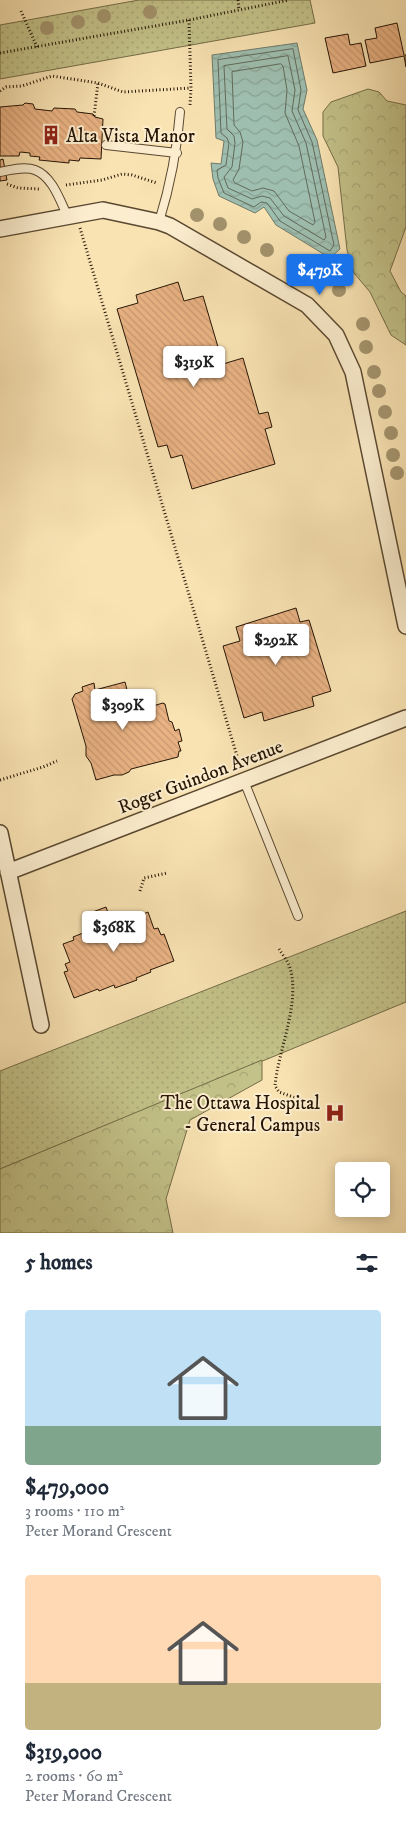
<!DOCTYPE html>
<meta charset="utf-8">
<style>
:root{--surface:#fff;--page:#f6f6f7;--text:#1f2937;--muted:#747a83;--accent:#1a73e8}
body{margin:0;font-family:"IM FELL DW Pica",serif;background:var(--page);color:var(--text);height:100vh;display:flex;flex-direction:column;font-size:19px;white-space:nowrap}
*{box-sizing:border-box;margin:0}
p{font-size:16px;color:var(--muted)}
.icon{flex:none;width:28px;height:28px;fill:none;stroke:currentColor;stroke-width:2;stroke-linecap:round;stroke-linejoin:round}
.map{position:relative;height:1233px;overflow:hidden}
.panel{display:flex;flex-direction:column;background:var(--surface);flex:1}
.panel>*{flex:none}
.fabs{position:absolute;left:335px;top:1162px;display:grid;gap:10px}
.fabs a{display:grid;place-items:center;width:55px;height:55px;border-radius:5px;background:var(--surface);box-shadow:0 2px 12px #0003;font-size:25px}
.price{position:absolute;translate:-50% -42px;padding:0 11px;border-radius:5px;background:#fff;color:#222;font-size:16px;line-height:32px;filter:drop-shadow(0 1px 2px #0008)}
.price::after{content:'';position:absolute;left:50%;top:30px;width:15px;height:11px;margin-left:-8px;background:inherit;clip-path:polygon(0 0,100% 0,50% 100%)}
.price.selected{background:var(--accent);color:#fff}
ul{padding:0;list-style:none}
li{display:grid;align-content:center;gap:10px;height:265px;padding:0 25px}
li span{display:grid;place-items:center;height:155px;border-radius:5px;color:#555}
li>.icon{margin-inline-start:auto}
span .icon{width:90px;height:90px;fill:#fffc;stroke-width:1}
li b{font-size:21px}
h2{display:flex;justify-content:space-between;align-items:center;height:60px;padding:0 25px;font-size:21px}
.map>svg:first-child{display:block}
.grass{fill:url(#grass-dots);stroke:#746c47}
.forest{fill:url(#forest-crowns);stroke:#746c47}
.water{fill:url(#water-waves);stroke:#6e7a6b}
.lines{fill:none;stroke-linecap:round;stroke-linejoin:round}
.shore{stroke:#626a5a;stroke-width:1}
.building{fill:url(#building-back-hatch);stroke:#251505}
.lane-casing{stroke:#5a4830;stroke-width:10}
.street-casing{stroke:#5a4830;stroke-width:18}
.path{stroke:#251505;stroke-width:3;stroke-dasharray:1 2.5;stroke-linecap:butt}
.lane{stroke:#fbedce;stroke-width:8}
.street{stroke:#fbedce;stroke-width:15}
.tree{fill:#a3936d}
.labels{text-anchor:middle;stroke-width:4;stroke-linejoin:round;paint-order:stroke}
.poi-label{font-size:19px;fill:#251505;stroke:#fbedce;text-anchor:start}
.street-label{font-size:19px;fill:#251505;stroke:#fbedce}
</style>
<div class="map">
<svg width="406" height="1233" viewBox="0 0 406 1233">
<defs>
<pattern id="grass-dots" width="8" height="8" patternUnits="userSpaceOnUse" patternTransform="scale(1.25)"><rect width="8" height="8" fill="#c3c289"/><path d="M2 2h.1M6 6h.1" fill="none" stroke="#a7a675" stroke-width="1.8" stroke-linecap="round"/></pattern>
<pattern id="forest-crowns" width="20" height="18" patternUnits="userSpaceOnUse" patternTransform="scale(1.25)"><rect width="20" height="18" fill="#c3c289"/><path d="M2 6a3 3 0 1 1 6 0M12 15a3 3 0 1 1 6 0" fill="none" stroke="#a7a675"/></pattern>
<pattern id="water-waves" width="16" height="10" patternUnits="userSpaceOnUse" patternTransform="scale(1.25)"><rect width="16" height="10" fill="#9ebeaf"/><path d="M0 5q4-4 8 0t8 0" fill="none" stroke="#88a295"/></pattern>
<pattern id="building-back-hatch" width="6" height="6" patternUnits="userSpaceOnUse" patternTransform="scale(1.25)"><rect width="6" height="6" fill="#eab384"/><path d="M-1 5l2 2M0 0l6 6M5-1l2 2" fill="none" stroke="#c99970"/></pattern>
</defs>
<rect width="100%" height="100%" fill="#f9e3b3"/>
<filter id="stains"><feTurbulence type="fractalNoise" baseFrequency=".004" numOctaves="4"/><feColorMatrix values="0 0 0 0 .2 0 0 0 0 .09 0 0 0 0 .02 0 0 0 .5 -.17"/></filter>
<radialGradient id="worn" r=".72"><stop offset=".6" stop-color="#630" stop-opacity="0"/><stop offset="1" stop-color="#630" stop-opacity=".3"/></radialGradient>
<path class="grass" d="M139,0H310L315,23L0,79V25Z
M406,911V1002L0,1169V1071Z"/>
<path class="forest" d="M368,89L379,92L387,101L406,105V227L390,271L401,292L406,296V345L391,335L370,292L354,273L347,250L338,167L323,136V112L331,102Z
M262,1060V1080L190,1120L166,1199L173,1233H0V1169Z"/>
<path class="water" d="M297,43L307,90L303,109L317,140L340,249L330,258L276,225L264,207L255,213L219,196L213,179L211,163L221,164L224,141L216,138L212,55Z"/>
<g class="lines">
<path class="shore" d="M293,49L301,90L298,110L312,142L334,245L330,251L280,221L267,203L261,202L254,207L224,193L218,178L217,170L226,165L229,143L227,138L221,133L218,60Z
M288,56L295,90L292,111L306,143L326,237L324,240L284,216L270,198L262,196L252,199L228,188L224,177L232,167L235,143L234,136L227,129L224,66Z
M281,64L283,66L287,90L285,113L299,146L315,222L313,225L289,211L274,191L263,188L252,191L235,183L233,180L239,169L243,142L240,132L234,125L232,72Z"/>
</g>
<path class="building" d="M397,23L404,55H406V67L404,56L370,63L365,40L377,38L375,28Z
M348,34L350,45L361,43L366,66L333,73L325,38Z
M25,103L33,104L35,109L52,111L54,108L75,109L77,112L93,114L95,117L103,119L101,159L80,158L79,161L69,160V163L39,160L40,157L30,156V153L20,152L19,156H0V107L23,105Z
M3,159L7,180L0,181V160Z
M178,282L184,301L203,296L223,364L243,358L259,414L268,412L272,427L265,429L275,464L192,489L182,455L171,458L167,445L158,447L117,309L138,303L136,295Z
M296,608L300,622L309,620L331,691L312,697L314,706L264,721L262,712L244,718L223,646L240,641L236,627Z
M125,682L131,705L139,710L163,703L165,704L169,721L172,722L175,731L179,729L182,741L178,742L181,751H179L178,757L131,769L129,772L122,775H114L96,780L91,763L86,756V746L72,699L75,694L83,691L82,687L94,683L95,690Z
M106,907L111,921L117,918L118,921L133,915L134,918L148,912L154,929L158,928L161,935L164,934L174,961L150,970L151,972L136,978L137,980L115,988L114,985L99,991L98,989L74,998L64,972L68,971L65,964L70,962L63,944L74,940L73,937L88,931V929L95,926L90,913Z"/>
<g class="lines">
<defs>
<path id="lane" d="M106,145L177,153
M0,172C10,170 25,166 35,170C53,177 60,201 68,217
M159,222C171,183 177,152 180,112
M244,781L298,916"/>
<path id="street" d="M0,229L103,210L159,222L170,226L307,305L336,335L353,372L406,626
M0,833L41,1025
M8,872L406,718"/>
</defs>
<use href="#lane" class="lane-casing"/>
<use href="#street" class="street-casing"/>
<path class="path" d="M238,0L239,9
M21,11L37,47
M189,20L191,88L190,105
M0,53L189,20L289,0
M0,91L6,87L22,86L52,76L98,83L123,92L191,88
M94,116L98,83
M7,184L18,188L40,189
M66,185L102,180L122,174L132,175L157,183
M80,228L240,766
M0,780L43,767L57,761
M140,891L144,878L167,873
M279,949C282,954 287,960 289,965C302,1000 278,1050 275,1086L279,1092L307,1102"/>
<use href="#lane" class="lane"/>
<use href="#street" class="street"/>
</g>
<g class="tree">
<circle cx="150" cy="12" r="7"/>
<circle cx="104" cy="16" r="7"/>
<circle cx="78" cy="22" r="7"/>
<circle cx="47" cy="28" r="7"/>
<circle cx="197" cy="215" r="7"/>
<circle cx="220" cy="224" r="7"/>
<circle cx="244" cy="237" r="7"/>
<circle cx="267" cy="250" r="7"/>
<circle cx="301" cy="263" r="7"/>
<circle cx="339" cy="290" r="7"/>
<circle cx="363" cy="324" r="7"/>
<circle cx="366" cy="347" r="7"/>
<circle cx="374" cy="372" r="7"/>
<circle cx="379" cy="391" r="7"/>
<circle cx="385" cy="412" r="7"/>
<circle cx="391" cy="433" r="7"/>
<circle cx="393" cy="455" r="7"/>
<circle cx="397" cy="473" r="7"/>
</g>
<defs>
<symbol id="building-bare" viewBox="-9 -9 18 18"><path d="M-4-6H4V6H1V3H-1V6H-4ZM-2.5-4.3h1.7v1.8h-1.7ZM.8-4.3h1.7v1.8H.8ZM-2.5-1h1.7V.8h-1.7ZM.8-1h1.7V.8H.8Z" fill="#8f2418" stroke="#fbedce" stroke-width="2.5" paint-order="stroke"/></symbol>
<symbol id="hospital-bare" viewBox="-9 -9 18 18"><path d="M-5-5h3v3.5h4V-5h3V5h-3V1.5h-4V5h-3Z" fill="#8f2418" stroke="#fbedce" stroke-width="2.5" paint-order="stroke"/></symbol>
</defs>
<g fill-rule="evenodd">
<use href="#building-bare" x="37" y="121" width="28" height="28"/>
<use href="#hospital-bare" x="321" y="1099" width="28" height="28"/>
</g>
<g class="labels">
<g class="poi-label">
<text x="66" y="142">Alta Vista Manor</text>
<text x="320" y="1109" text-anchor="end">The Ottawa Hospital<tspan x="320" dy="22">- General Campus</tspan></text>
</g>
<g class="street-label">
<text transform="translate(200 776) rotate(-21)" y="7">Roger Guindon Avenue</text>
</g>
</g>
<rect width="100%" height="100%" filter="url(#stains)"/>
<rect width="100%" height="100%" fill="url(#worn)"/>
</svg>
<div class="fabs">
<a><svg class="icon" aria-label="locate" viewBox="0 0 24 24"><circle cx="12" cy="12" r="6"/><path d="M12 2v4M12 18v4M2 12h4M18 12h4"/></svg></a>
</div>
<b class="price selected" style="left:320px;top:296px">$479K</b>
<b class="price" style="left:194px;top:388px">$319K</b>
<b class="price" style="left:276px;top:666px">$292K</b>
<b class="price" style="left:123px;top:731px">$309K</b>
<b class="price" style="left:114px;top:953px">$368K</b>
</div>
<section class="panel">
<h2>5 homes<svg class="icon" aria-label="filters" viewBox="0 0 24 24"><path d="M4 7h16M4 17h16"/><circle cx="9" cy="7" r="2"/><circle cx="15" cy="17" r="2"/></svg></h2>
<ul>
<li><span style="background:linear-gradient(#bfe0f5 75%,#7fa58c 0)"><svg class="icon" aria-label="home" viewBox="0 0 24 24"><path d="M3 11l9-7 9 7M6 9v11h12V9"/></svg></span><div><b>$479,000</b><p>3 rooms · 110 m²</p><p>Peter Morand Crescent</p></div></li>
<li><span style="background:linear-gradient(#ffd9b3 70%,#c2b280 0)"><svg class="icon" aria-label="home" viewBox="0 0 24 24"><path d="M3 11l9-7 9 7M6 9v11h12V9"/></svg></span><div><b>$319,000</b><p>2 rooms · 60 m²</p><p>Peter Morand Crescent</p></div></li>
</ul>
</section>
